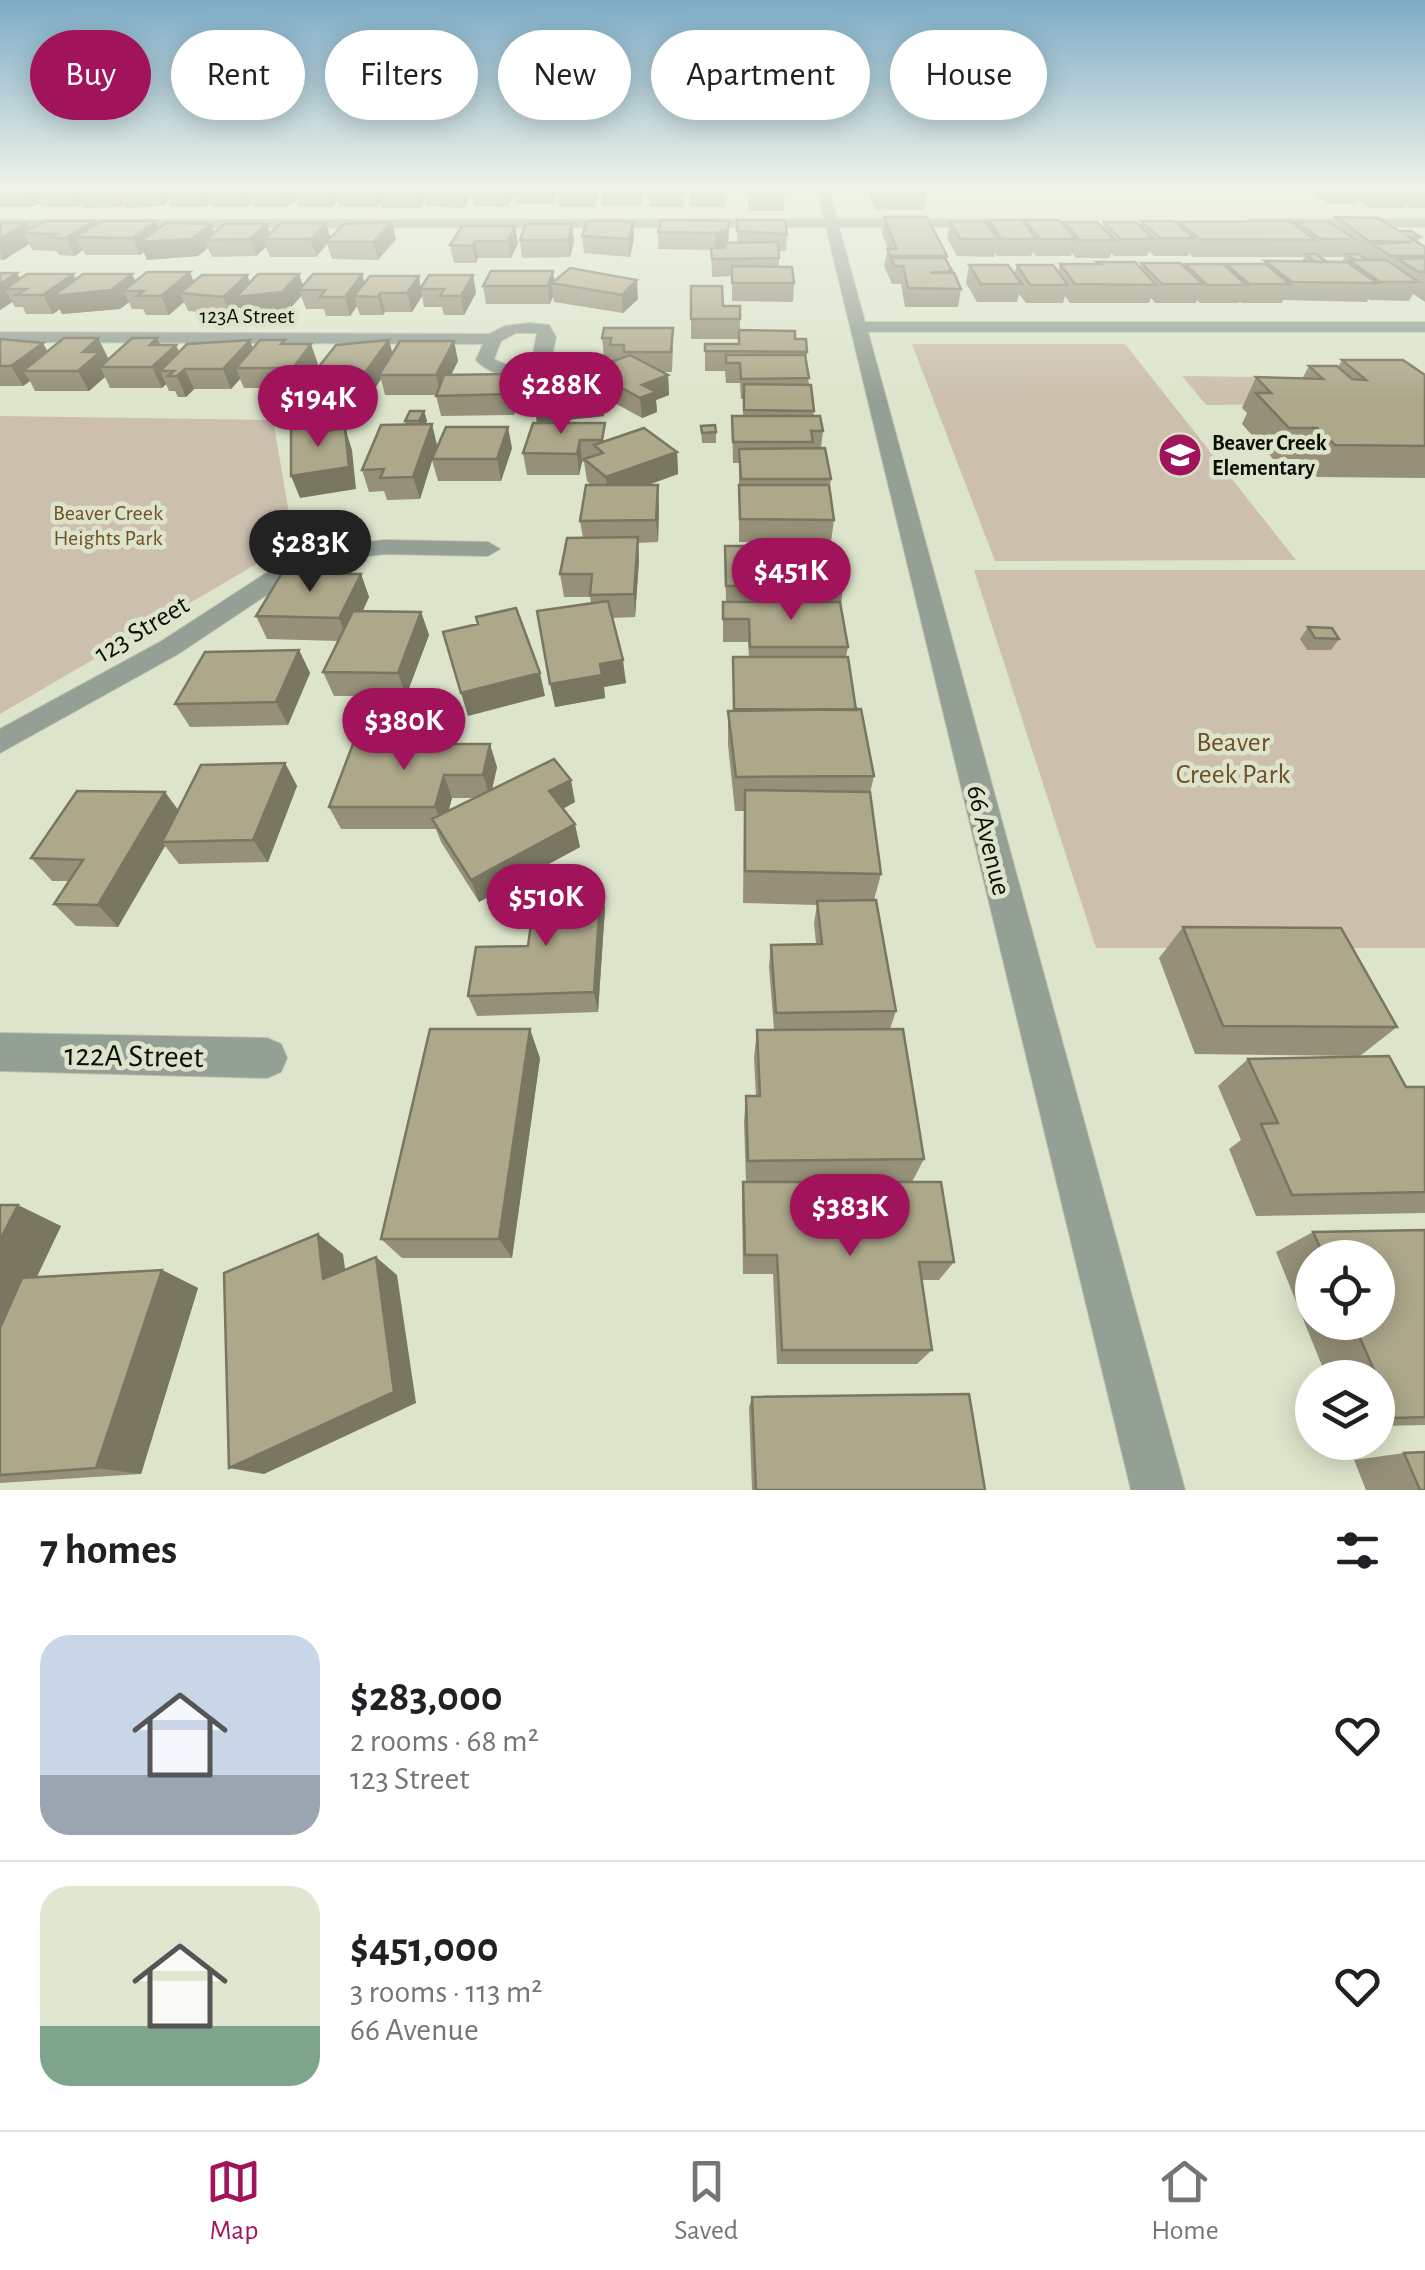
<!DOCTYPE html>
<meta charset="utf-8">
<style>
:root{--surface:#fff;--page:#f2f2f2;--text:#202124;--muted:#757577;--line:#e0e0e0;--accent:#a1135b}
body{margin:0;font-family:"Alegreya Sans",sans-serif;background:var(--page);color:var(--text);height:100vh;display:flex;flex-direction:column;font-size:38px;white-space:nowrap}
*{box-sizing:border-box;margin:0}
p{font-size:32px;color:var(--muted)}
.icon{flex:none;width:55px;height:55px;fill:none;stroke:currentColor;stroke-width:2;stroke-linecap:round;stroke-linejoin:round}
.map{position:relative;height:1490px;overflow:hidden}
.drawer{display:flex;flex-direction:column;background:var(--surface);flex:1}
.drawer>*{flex:none}
.banner{position:absolute;left:30px;top:30px;width:1365px;height:90px;display:flex;gap:20px}
.tools{position:absolute;left:1295px;top:1240px;display:grid;gap:20px}
.tools a{display:grid;place-items:center;width:100px;height:100px;border-radius:50%;background:var(--surface);box-shadow:0 5px 25px #0003;font-size:50px}
.price{position:absolute;translate:-50% -85px;padding:0 22px;border-radius:35px;background:var(--accent);color:#fff;font-size:32px;line-height:65px;filter:drop-shadow(0 2px 5px #0008)}
.price::after{content:'';position:absolute;left:50%;top:60px;width:30px;height:22px;margin-left:-15px;background:inherit;clip-path:polygon(0 0,100% 0,50% 100%)}
.price.active{background:#222;color:#fff}
ul{padding:0;list-style:none}
li{display:flex;align-items:center;gap:30px;height:250px;padding:0 40px}
li+li{border-top:2px solid var(--line)}
li span{display:grid;place-items:center;flex:none;width:280px;height:200px;border-radius:30px;color:#555}
li>.icon{margin-inline-start:auto}
span .icon{width:120px;height:120px;fill:#fffc;stroke-width:1}
li b{font-size:42px}
h2{display:flex;justify-content:space-between;align-items:center;height:120px;padding:0 40px;font-size:42px}
.pill{padding:0 35px;border-radius:45px;background:var(--surface);box-shadow:0 5px 25px #0003;font-size:35px;line-height:90px}
.pill.active{background:var(--accent);color:#fff}
.dock{display:flex;justify-content:space-around;align-items:center;height:140px;border-top:2px solid var(--line);background:var(--surface);font-size:28px;color:var(--muted)}
.dock a{display:grid;justify-items:center;gap:5px}
.dock .active{color:var(--accent)}
.map>svg:first-child{display:block}
.green{fill:#ccbfae}
.lines{fill:none;stroke-linecap:round;stroke-linejoin:round}
.minor-casing{stroke:#bbc3ab;stroke-width:2}
.minor{fill:#949f95;fill-rule:evenodd}
.wall{fill:#959077;fill-rule:evenodd}
.shaded-wall{fill:#797661}
.building{fill:#ada88a;stroke:#797661;stroke-width:2.5}
.labels{text-anchor:middle;stroke-width:9;stroke-linejoin:round;paint-order:stroke}
.far-street-label{font-size:22px;fill:#0c0f06;stroke:#dce5cb}
.far-poi-label{font-size:22px;font-weight:bold;fill:#0c0f06;stroke:#dce5cb;text-anchor:start}
.far-park-label{font-size:22px;fill:#705127;stroke:#dce5cb}
.street-label{font-size:28px;fill:#0c0f06;stroke:#dce5cb}
.park-label{font-size:28px;fill:#705127;stroke:#dce5cb}
.near-street-label{font-size:32px;fill:#0c0f06;stroke:#dce5cb}
</style>
<div class="map">
<svg width="1425" height="1490" viewBox="0 0 1425 1490">
<rect width="100%" height="100%" fill="#dce5cb"/>
<path class="green" d="M912,344H1125L1296,560L995,561Z
M1182,376L1265,377L1293,404L1206,405Z
M0,416L273,420L294,542L0,714Z
M974,570H1425V948H1096Z"/>
<g class="lines">
<defs>
<path id="minor" d="M817,189H829L837,219H987L994,223L987,227H839L865,322H1425V332H868L1185,1490H1131L826,227L0,228V220L824,219Z
M1253,219H1425V227L1248,226V220Z
M529,323L549,325L556,337C554,346 552,362 545,367C525,383 491,377 476,360L483,344L0,342V332L489,334L505,326ZM516,333H537L532,360C519,366 507,367 494,359L501,341Z
M384,540L488,542L500,549L488,556L384,554L333,561L295,576L178,654L0,753V729L160,642L277,566L328,547Z
M0,1033L267,1038L281,1044L287,1058L281,1072L267,1078L0,1071Z"/>
</defs>
<use href="#minor" class="minor-casing"/>
<use href="#minor" class="minor"/>
</g>
<path class="wall" d="M0,189H598V196L595,207H559L557,193L553,204H516L515,194L508,207L474,206L472,195L463,208L426,206L425,200L420,208H382L381,202L377,207H339L337,201L332,207H298L296,200L287,207H253L252,203L247,207H212L210,203L205,207H170L168,202L163,206L126,208L124,205L121,207L84,208L82,204L77,207H42L40,203L32,207H0Z
M601,189H643L644,193L640,206H602Z
M649,189H685L683,207H649Z
M690,189H725V207H690Z
M748,189H784V211H748Z
M867,189H924L926,194L924,210H875Z
M1307,189H1425V208H1410L1406,205L1405,208H1370L1358,201L1357,204H1329Z
M884,217L947,256L946,260L952,273L961,289L958,307H905L901,284H892L884,266L888,249L882,234Z
M1336,217L1420,237L1418,242L1425,247V302L1413,294L1409,301L1370,300L1368,299L1367,302L1283,300L1282,303H1241L1240,301L1239,303H1200L1197,300L1196,303H1155L1151,298L1149,303H1070L1065,296L1063,303H1026L1019,294L1017,302H977L966,283L969,265L1014,274L1017,265L1058,272L1060,264H1097V262L1140,267L1141,263L1184,266L1185,264L1225,266L1226,264H1264L1265,261H1302L1304,257H1193L1189,253L1188,256H1154L1149,251L1147,256H1114L1111,253L1110,258H1076L1072,253L1071,256H1036L1033,252L1031,256H997L995,253L994,257L957,256L947,238L950,222L988,224L989,220L1024,224L1025,220L1064,225V222L1103,227L1104,222L1140,226L1141,221L1178,225L1179,222L1295,225L1296,222L1332,224ZM1320,257H1344L1342,262H1327Z
M737,220L787,234L786,251H779V267L794,283L793,302L732,301V276L712,277L711,250L658,249V232L729,221L728,243L737,242Z
M156,221L159,228L214,232L267,224L270,233L331,238L396,239L378,260L332,259L327,244L316,257H270L266,247L256,256L212,257L208,248L198,256L147,260L144,252L140,255H85L83,250L75,256L59,255L56,251L32,250L29,244L4,260H0V223L29,230Z
M633,222L634,238L630,257L584,253L582,236Z
M572,224L574,241L570,257L522,258L520,240Z
M462,226L518,243L511,258H478L476,263H454L450,245Z
M0,273H17L20,278L73,274L76,279L193,281L247,275L250,283L299,274L303,286L362,274L364,284L421,287L473,275L476,293L464,315H444L442,307H424L422,296L412,312H385L383,315H360L357,306L350,316H326L324,309H306L301,296L289,310L243,316L240,307L231,315L188,311L184,302L169,315H146L143,309H132L129,302L120,309L62,314L60,309L53,314H26L23,307H15L12,302L0,310Z
M555,281L638,299L623,313L554,302L553,296L550,304H486L483,286Z
M691,286L723,306H740V330L795,339L807,352L806,365L814,416L823,431L821,448L831,479L829,490L834,520L831,542H739V463H733L732,416H743V399H741L740,383H726L725,371H705V344H739V339H691Z
M604,328L673,347L672,372H663L668,375L669,395L656,400L657,412L642,418L602,396L604,416L541,423L607,441L677,452L678,474L648,485L659,507L658,542L638,543L639,560L635,617L612,618L626,683L604,687L605,698L555,707L591,603L590,597H564L560,574L583,538L580,521L591,485L587,481L584,462H582L579,475H527L523,453L537,423L529,372L589,373V370L611,362V358H604L602,338Z
M98,338L108,358L106,362L160,345L179,352L253,348L286,344L318,364L300,388H244L240,379L231,389H194L186,397H178L175,391H169L166,384L162,388H110L105,377L89,391H35L30,381L23,386H0V339L47,352Z
M389,340L392,354L454,341L458,361L451,375L519,394L514,415L441,416L436,395H385L381,379L370,396L351,395L349,390L324,389L317,369Z
M1342,360L1425,375V478L1317,477L1300,459H1273L1242,424L1247,413L1242,408L1256,377L1302,379L1309,366L1338,367Z
M424,411L427,421L425,424L437,445L433,458L512,448L501,481H438L432,460L420,499L387,500L384,491L369,492L362,470L406,425L405,421Z
M701,426L716,432V443H702Z
M725,546L818,559L843,586L841,604L848,647L846,657L856,709L874,776L870,793L881,874L874,900L896,1011L890,1029L924,1159L912,1182L954,1262L939,1280H922L932,1350L917,1364H777L773,1274H743L742,1204L743,1182H746L744,1122L746,1096H756L754,1058L757,1030H774L769,966L771,945L816,944L814,923L817,905L743,903L744,811H735L728,745V711H733V657H749L748,642H723V602H726Z
M361,574L369,597L363,611L421,612L429,635L406,696H334L323,672L339,641L267,639L256,616Z
M1308,627L1339,639L1331,650H1307L1300,639Z
M299,650L310,673L288,725L190,727L175,704Z
M353,744L497,767L492,790L575,802L563,809L580,847L479,902L441,842L436,829H341L329,807ZM452,798H476L448,811Z
M285,763L297,786L268,862L179,864L165,846L118,927L76,926L54,904L69,881H52L31,858L178,810Z
M601,886L605,908L598,1012L477,1016L468,996Z
M1183,927L1397,1027L1360,1056L1195,1054L1159,958Z
M540,1058L512,1258H402L381,1239Z
M1248,1059L1406,1087H1425V1213L1256,1216L1229,1149L1241,1140L1218,1086Z
M0,1205L61,1226L37,1277L162,1270L198,1288L141,1474L0,1483Z
M1425,1230V1425L1378,1426V1378H1327L1276,1252L1313,1232ZM1312,1258H1378V1322H1312Z
M752,1397L985,1490H752L749,1407Z
M1404,1453L1425,1490H1366L1354,1460Z"/>
<path class="shaded-wall" d="M28,189H54L34,191L40,203L32,207L24,192Z
M73,189H100L76,192L82,204L77,207L70,191Z
M117,189H137L119,192L124,205L121,207L114,191Z
M176,189L163,191L168,202L163,206L156,190Z
M201,189H217L206,191L210,203L205,207L199,191Z
M244,189H259L248,191L252,203L247,207L242,191Z
M285,189H298L293,191L296,200L287,207L282,191Z
M329,189H344L334,191L337,201L332,207L327,191Z
M374,189H390L378,192L381,202L377,207L373,191Z
M418,189H428L423,190L425,200L420,208L416,192Z
M462,189H474L471,190L472,195L463,208L460,192Z
M506,189H514L515,194L508,207Z
M551,189H558L553,204Z
M594,189H598V196L595,207Z
M640,189H643L644,193L640,206Z
M94,221L102,238L76,237L83,250L75,256L66,238Z
M156,221L163,238L211,224L217,239L205,240L208,248L198,256L147,260L144,252L140,255L133,238Z
M729,221L728,247L715,250V233Z
M392,222L396,239L378,260L373,242Z
M633,222L634,238L630,257L629,239Z
M26,223L31,233H23L29,244L4,260L0,252V239Z
M326,223L331,240L326,242L327,244L316,257L311,239Z
M267,224L272,239H264L266,247L256,256L250,239Z
M572,224L574,241L570,257L568,240Z
M515,226L518,243L511,258L508,241Z
M475,241L478,258L476,263L472,246Z
M553,271L555,284L552,283L553,296L550,304L548,286Z
M190,272L197,290L180,293L184,302L169,315L161,296Z
M17,273L26,289H5L12,302L0,310V284Z
M73,274L82,292L132,274L140,291H123L129,302L120,309L62,314L60,309L53,314L43,295Z
M299,274L304,290H299L301,296L289,310L243,316L240,307L231,315L223,297L247,275L254,293Z
M362,274L367,292L354,296L357,306L350,316L345,297Z
M473,275L476,293L464,315L461,296Z
M419,276L422,296L412,312L407,293Z
M637,280L638,299L623,313L622,295Z
M380,293L385,312L383,315L378,297Z
M98,338L108,358L105,361L108,367H100L105,377L89,391L78,371L83,352Z
M157,338L165,355L176,345L185,365L174,371H160L166,384L162,388L152,367L150,345Z
M250,340L257,360L236,368L240,379L231,389L223,369Z
M389,340L394,359L379,375L381,379L370,396L363,375Z
M454,341L458,361L441,395L436,375Z
M43,343L54,363L23,371L30,381L23,386L11,366Z
M311,344L318,364L300,388L293,368Z
M185,369L194,389L186,397L177,376Z
M515,374L519,394L514,415L510,394Z
M668,375L669,395L656,400L657,412L642,418L640,398L642,385Z
M602,395L604,416L537,423L534,402Z
M424,411L427,421L422,431L419,421Z
M432,424L437,445L420,499L413,477Z
M508,427L512,448L501,481L497,459Z
M345,428L352,450L356,489L300,498L291,476Z
M580,440L582,462L579,475L577,454Z
M677,452L678,474L608,499L606,477Z
M658,485L659,507L658,542L656,520Z
M638,537L639,560L635,617L634,594Z
M361,574L369,597L348,641L339,618Z
M421,612L429,635L406,696L398,673Z
M299,650L310,673L288,725L276,702Z
M623,660L626,683L604,687L605,698L555,707L550,684L600,664Z
M540,673L545,696L468,716L461,693Z
M490,744L497,767L490,798L483,775Z
M285,763L297,786L268,862L253,840Z
M444,775L452,798L444,829L435,807Z
M571,780L575,802L554,813L549,791Z
M165,792L182,815L162,842L165,846L118,927L98,905Z
M575,824L580,847L479,902L471,880Z
M601,886L605,908L598,1012L594,992Z
M530,1029L540,1058L512,1258L499,1239Z
M18,1205L61,1226L0,1353V1240Z
M318,1234L343,1254L349,1297L323,1279Z
M376,1257L397,1275L416,1403L264,1474L229,1468Z
M162,1270L198,1288L141,1474L96,1468Z"/>
<path class="building" d="M0,189H28L24,192H0Z
M38,189H73L70,191H34Z
M81,189H117L114,191L76,192Z
M123,189H157L119,192Z
M166,189H201L199,191H163Z
M208,189H244L242,191H206Z
M250,189H285L282,191H248Z
M296,189H329L327,191H293Z
M336,189H374L373,191H334Z
M381,189H418L416,192H378Z
M424,189H462L460,192Z
M472,189H506L505,191L471,190Z
M558,189H594V191H557Z
M649,189H683V191H648Z
M690,189H725V191H690Z
M748,189H784V195H749Z
M875,189H924L926,194H876Z
M1372,189H1408L1413,192H1377Z
M884,217H927L947,256H890L887,249H897Z
M1336,217L1378,218L1399,231H1411L1420,237H1409L1425,247V256H1391L1372,244L1412,242L1369,241Z
M661,220L729,221L728,230L715,233L658,232Z
M737,220H785L787,234L737,231Z
M989,220H1022L1036,239H1001Z
M1025,220H1059L1076,239H1040Z
M46,221H94L66,238H50L57,234L23,233Z
M102,221H156L133,238L76,237Z
M587,221L633,222L629,239L582,236Z
M1141,221H1174L1194,238H1160Z
M1290,221L1316,240L1200,239L1179,222Z
M392,222L373,242H326L344,224Z
M950,222H986L998,239H960Z
M1064,222H1097L1115,240H1080Z
M1104,222H1136L1153,239H1120Z
M1296,222H1329L1355,239H1321Z
M0,223H26L0,239Z
M166,223L211,224L191,239L140,242Z
M281,223H326L311,239H264Z
M225,224H267L250,239L205,240Z
M526,224H572L568,240H520Z
M462,226H515L508,241H475L472,246L450,245Z
M778,242L779,258L712,259L711,248H725L724,243Z
M1305,254H1316L1327,262H1316Z
M1346,254H1358L1367,260H1355Z
M891,258H945L952,271L930,273H954L961,289L908,288L903,266H894Z
M1425,258V272H1419L1398,259Z
M1349,260H1386L1419,282H1380Z
M1265,261L1347,262L1377,283L1292,282Z
M1097,262H1135L1156,285L1075,284L1060,264H1100Z
M1141,263H1180L1203,284H1162Z
M1185,264H1223L1246,285H1207Z
M1226,264H1266L1290,284H1249Z
M969,265H1008L1022,284H981Z
M1017,265H1053L1068,285H1030Z
M732,266L792,267L794,283H732Z
M570,268L637,280L622,295L552,283Z
M491,271H553L548,286H483Z
M147,272H190L161,296H137L144,291H123Z
M0,273H17L0,284Z
M27,274H73L43,295H16L26,289H5Z
M83,274H132L111,290L53,296Z
M258,274H299L282,292L236,297Z
M313,274H362L345,297H320L325,290H299Z
M202,275H247L223,297L180,293Z
M429,275H473L461,296H440L444,289H420Z
M370,276H419L407,293H380L378,297L354,296Z
M691,286H722L723,306H740V319H691Z
M604,328H673L671,352H624V345H610L611,338H602Z
M739,330L795,331V339H806L807,352L705,351V344H739Z
M64,338H98L83,352H100L78,371H23Z
M132,338H157L150,345H176L152,367H100Z
M0,339L43,343L11,366H0Z
M250,340L223,369H185L177,376H168L174,371H160L187,344Z
M260,340H285L281,344H311L293,368H236Z
M389,340L363,375H344L348,370L317,369L336,345Z
M400,341H454L436,375H379Z
M630,355L668,375L642,385L656,392L640,398L589,370Z
M726,355H805L809,378L741,379L740,363H726Z
M1342,360H1403L1425,375V446L1335,445L1317,428H1289L1256,393H1271L1256,377L1323,379L1309,366H1337L1352,379L1366,380Z
M576,368L593,374L602,395L534,402L529,372Z
M515,374L510,394L436,396L444,375Z
M744,384L811,385L814,411L744,410Z
M410,411H424L419,421H405Z
M732,416H820L823,431H811L813,442H733Z
M533,423H605L602,440H580L577,454L523,453Z
M314,424V433L345,428L349,467L291,476V428Z
M432,424L413,477L380,478L384,469L362,470L381,425Z
M715,425L716,432L702,433L701,426Z
M446,427H508L497,459H432Z
M644,428L677,452L606,477L584,459L603,453L594,445Z
M825,448L831,479H741L739,449Z
M586,485H658L656,520L580,521Z
M739,485H829L834,520L740,519Z
M638,537L634,594L590,595L592,574H560L567,538Z
M725,546H816L818,559H839L843,586H726Z
M282,573L361,574L339,618L256,616Z
M608,601L623,660L600,664L602,675L550,684L537,611Z
M723,602H840L848,647H750L749,619H723Z
M516,608L540,673L461,693L443,632L478,624L476,617Z
M353,611L421,612L398,673L323,672Z
M1308,627L1332,628L1339,639L1315,638Z
M299,650L276,702L175,704L205,652Z
M733,657H848L856,710L734,709Z
M861,709L874,776L736,777L728,711Z
M353,744H490L483,775H444L435,807H329Z
M554,759L571,780L549,791L575,824L471,880L432,819Z
M285,763L253,840L162,842L201,765Z
M745,790L870,792L881,874L745,871Z
M77,791L165,792L98,905L54,904L83,860L31,858Z
M601,886L594,992L468,996L476,947L528,946L536,888Z
M876,900L896,1011L776,1013L771,945L822,944L817,901Z
M1183,927L1341,928L1397,1027L1223,1026Z
M430,1029H530L499,1239H381Z
M903,1029L924,1159L748,1161L746,1096H760L757,1030Z
M1389,1056L1406,1087H1425V1192L1292,1195L1261,1124L1278,1123L1248,1059Z
M743,1182H941L954,1262H919L932,1350H782L777,1255H745Z
M0,1205H18L0,1240Z
M1425,1230V1417L1395,1418L1353,1322H1378V1258H1325L1313,1232Z
M318,1234L323,1279L376,1257L394,1392L229,1468L224,1273Z
M162,1270L96,1468L0,1475V1328L22,1278Z
M969,1394L985,1490H756L752,1397Z
M1425,1452V1490H1420L1404,1453Z"/>
<linearGradient id="sky" x2="0" y2="1"><stop stop-color="#7dacc7"/><stop offset="0.47" stop-color="#eff3e8"/><stop offset="1" stop-color="#eff3e8" stop-opacity="0"/></linearGradient>
<rect width="1425" height="398" fill="url(#sky)"/>
<defs>
<symbol id="school-disc" viewBox="-11 -11 22 22"><circle r="9.5" fill="#a1135b" stroke="#dce5cb"/><path d="M0-5L7-2L0 1L-7-2ZM-4 1L0 2.5L4 1V4Q0 6-4 4Z" fill="#fff"/></symbol>
</defs>
<g fill-rule="evenodd">
<use href="#school-disc" x="1155" y="430" width="50" height="50"/>
</g>
<g class="labels">
<g class="far-street-label">
<text x="247" y="323">123A Street</text>
</g>
<g class="far-poi-label">
<text x="1212" y="450">Beaver Creek<tspan x="1212" dy="25">Elementary</tspan></text>
</g>
<g class="far-park-label">
<text x="108" y="520">Beaver Creek<tspan x="108" dy="25">Heights Park</tspan></text>
</g>
<g class="street-label">
<text transform="translate(141 628) rotate(-31)" y="10">123 Street</text>
<text transform="translate(990 840) rotate(76)" y="10">66 Avenue</text>
</g>
<g class="park-label">
<text x="1233" y="751">Beaver<tspan x="1233" dy="32">Creek Park</tspan></text>
</g>
<g class="near-street-label">
<text transform="translate(134 1055) rotate(1)" y="11">122A Street</text>
</g>
</g>
</svg>
<div class="tools">
<a><svg class="icon" aria-label="locate" viewBox="0 0 24 24"><circle cx="12" cy="12" r="6"/><path d="M12 2v4M12 18v4M2 12h4M18 12h4"/></svg></a>
<a><svg class="icon" aria-label="layers" viewBox="0 0 24 24"><path d="M12 4l9 5-9 5-9-5zM3 14l9 5 9-5"/></svg></a>
</div>
<b class="price" style="left:561px;top:437px">$288K</b>
<b class="price" style="left:318px;top:450px">$194K</b>
<b class="price active" style="left:310px;top:595px">$283K</b>
<b class="price" style="left:791px;top:623px">$451K</b>
<b class="price" style="left:404px;top:773px">$380K</b>
<b class="price" style="left:546px;top:949px">$510K</b>
<b class="price" style="left:850px;top:1259px">$383K</b>
<div class="banner">
<a class="pill active">Buy</a>
<a class="pill">Rent</a>
<a class="pill">Filters</a>
<a class="pill">New</a>
<a class="pill">Apartment</a>
<a class="pill">House</a>
</div>
</div>
<section class="drawer">
<h2>7 homes<svg class="icon" aria-label="filters" viewBox="0 0 24 24"><path d="M4 7h16M4 17h16"/><circle cx="9" cy="7" r="2"/><circle cx="15" cy="17" r="2"/></svg></h2>
<ul>
<li><span style="background:linear-gradient(#c9d6e8 70%,#9aa5b1 0)"><svg class="icon" aria-label="home" viewBox="0 0 24 24"><path d="M3 11l9-7 9 7M6 9v11h12V9"/></svg></span><div><b>$283,000</b><p>2 rooms · 68 m²</p><p>123 Street</p></div><svg class="icon" aria-label="heart" viewBox="0 0 24 24"><path d="M12 20l-8-8c-3-5 5-10 8-4 3-6 11-1 8 4z"/></svg></li>
<li><span style="background:linear-gradient(#dfe7d0 70%,#7fa58c 0)"><svg class="icon" aria-label="home" viewBox="0 0 24 24"><path d="M3 11l9-7 9 7M6 9v11h12V9"/></svg></span><div><b>$451,000</b><p>3 rooms · 113 m²</p><p>66 Avenue</p></div><svg class="icon" aria-label="heart" viewBox="0 0 24 24"><path d="M12 20l-8-8c-3-5 5-10 8-4 3-6 11-1 8 4z"/></svg></li>
</ul>
</section>
<nav class="dock">
<a class="active"><svg class="icon" aria-label="map" viewBox="0 0 24 24"><path d="M3 6l6-2 6 2 6-2v14l-6 2-6-2-6 2zM9 4v14M15 6v14"/></svg>Map</a>
<a><svg class="icon" aria-label="saved" viewBox="0 0 24 24"><path d="M7 4h10v16l-5-4-5 4z"/></svg>Saved</a>
<a><svg class="icon" aria-label="home" viewBox="0 0 24 24"><path d="M3 11l9-7 9 7M6 9v11h12V9"/></svg>Home</a>
</nav>
